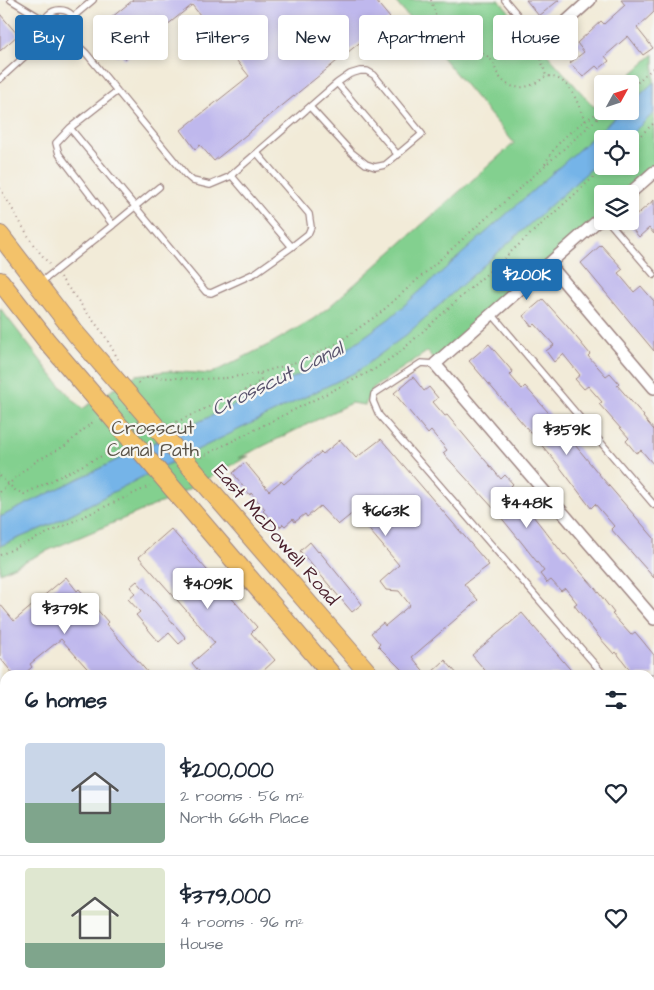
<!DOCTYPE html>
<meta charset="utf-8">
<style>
:root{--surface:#fff;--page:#f6f6f7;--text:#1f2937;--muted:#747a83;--line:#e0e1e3;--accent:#1f6fb2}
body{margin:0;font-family:"Architects Daughter",sans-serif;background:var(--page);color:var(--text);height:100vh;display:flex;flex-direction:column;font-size:19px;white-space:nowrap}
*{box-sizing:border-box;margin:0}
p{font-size:16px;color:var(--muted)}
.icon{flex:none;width:28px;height:28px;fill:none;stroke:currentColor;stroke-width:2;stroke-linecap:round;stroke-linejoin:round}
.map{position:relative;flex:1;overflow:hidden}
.sheet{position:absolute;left:0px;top:670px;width:655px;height:320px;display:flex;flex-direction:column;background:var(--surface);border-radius:15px 15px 0 0;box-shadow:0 2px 8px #0003}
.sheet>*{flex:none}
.hud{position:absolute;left:15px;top:15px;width:625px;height:45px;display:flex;gap:10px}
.needle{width:32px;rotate:50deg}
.tools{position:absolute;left:594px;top:75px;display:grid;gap:10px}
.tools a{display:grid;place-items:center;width:45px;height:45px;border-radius:5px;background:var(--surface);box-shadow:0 2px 8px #0003;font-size:25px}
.price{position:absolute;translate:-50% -42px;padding:0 11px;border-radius:5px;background:#fff;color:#222;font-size:16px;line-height:32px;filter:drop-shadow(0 1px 2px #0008)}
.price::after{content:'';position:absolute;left:50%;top:30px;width:15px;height:11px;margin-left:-8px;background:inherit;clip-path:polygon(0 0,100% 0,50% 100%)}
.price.current{background:var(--accent);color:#fff}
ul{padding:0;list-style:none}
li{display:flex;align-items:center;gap:15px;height:125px;padding:0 25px}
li+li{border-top:1px solid var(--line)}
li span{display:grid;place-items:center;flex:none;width:140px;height:100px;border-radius:5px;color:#555}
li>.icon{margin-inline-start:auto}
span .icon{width:60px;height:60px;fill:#fffc;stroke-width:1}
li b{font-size:21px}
h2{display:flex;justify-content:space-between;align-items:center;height:60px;padding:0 25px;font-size:21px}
.chip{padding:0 18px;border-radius:5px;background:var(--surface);box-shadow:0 2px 8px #0003;font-size:18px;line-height:45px}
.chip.current{background:var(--accent);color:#fff}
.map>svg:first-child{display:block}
.green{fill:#83d08f;stroke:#66785d;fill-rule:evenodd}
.water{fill:#74b4e8;stroke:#5f6a8a}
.building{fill:#bfb8ed}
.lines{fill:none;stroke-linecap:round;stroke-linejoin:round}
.lane-casing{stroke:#9e8582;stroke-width:8}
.street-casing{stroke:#9e8582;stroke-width:14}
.secondary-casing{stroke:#9e8582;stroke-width:18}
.primary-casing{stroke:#9e8582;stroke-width:20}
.path{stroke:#9e8582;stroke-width:2;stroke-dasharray:1 4;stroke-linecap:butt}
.lane{stroke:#fff;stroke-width:5.5}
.street{stroke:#fff;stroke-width:11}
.secondary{stroke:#fae7c3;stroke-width:15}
.primary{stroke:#f3c26a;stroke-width:18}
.labels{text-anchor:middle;stroke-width:4.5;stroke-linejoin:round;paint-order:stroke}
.park-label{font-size:19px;fill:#5b5449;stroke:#f6f6f2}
.street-label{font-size:19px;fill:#4a1f2b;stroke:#f6f6f2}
.water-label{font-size:20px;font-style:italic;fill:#59536d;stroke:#f6f6f2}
</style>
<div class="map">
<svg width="654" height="990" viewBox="0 0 654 990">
<rect width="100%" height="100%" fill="#f6f6f2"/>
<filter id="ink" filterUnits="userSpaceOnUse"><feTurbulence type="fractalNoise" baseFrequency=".02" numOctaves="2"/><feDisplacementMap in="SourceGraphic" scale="10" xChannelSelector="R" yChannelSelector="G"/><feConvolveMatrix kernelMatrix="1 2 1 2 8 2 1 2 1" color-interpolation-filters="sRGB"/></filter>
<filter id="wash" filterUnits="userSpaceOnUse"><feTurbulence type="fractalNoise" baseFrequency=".0096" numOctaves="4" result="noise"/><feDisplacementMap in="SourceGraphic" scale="20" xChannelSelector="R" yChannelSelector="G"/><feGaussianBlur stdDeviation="1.12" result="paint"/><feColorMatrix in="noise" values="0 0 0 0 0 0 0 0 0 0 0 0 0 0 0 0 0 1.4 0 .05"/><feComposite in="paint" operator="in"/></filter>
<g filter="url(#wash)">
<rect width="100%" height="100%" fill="#f2ebd8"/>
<path class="green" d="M394,0H499L594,107L602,100V111H630V84H620L654,54V172L629,194H602V217L435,364L428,351L373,388L365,405L351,403L239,458L249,456L170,499L49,550L0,573V308L58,383L82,409L136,375L169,371L210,374L270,344L313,319L329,307L514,143ZM602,139H630V166H602Z"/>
<path class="water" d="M654,82V113L626,139H602V159L406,335L358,371L144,476L52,524L0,546V517L127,455L289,380L339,355L390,318L622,111H630V104Z"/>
<g id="blocks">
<path class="building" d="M133,0H375L390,18L214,161L200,145L195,149L181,130L249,76L192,5L125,59L121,54L117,57L108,45L113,41L101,26Z
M526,0H559L539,16Z
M621,0H654V12L637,28L653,48L643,55L628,36L605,56L609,61L599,69L596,66L583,77L570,63L584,52L577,43L601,21L604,24L625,5Z
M0,14L18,35L0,51Z
M654,200V234L649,228L639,237L627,223Z
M601,245L623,269L618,273L634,292L641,286L654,301V351L581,263Z
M543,299L567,326L590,354L588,356L606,376L610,373L619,383L617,385L644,416L643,417L654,430V465L641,450L636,453L626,441L629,438L599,404L602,402L588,386L584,389L575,379L580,375L563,354L554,362L546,351L554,345L535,324L532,327L523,316Z
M489,344L513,372L510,375L522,389L525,386L548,412L603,479L654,538V578L611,529L614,526L595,504L591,508L556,462L469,361Z
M413,377L424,391L429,387L438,398L433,402L445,416L447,415L501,479L505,475L513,484L510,487L564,555L565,554L595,588L614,613L612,614L631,635L635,632L641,639L654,655V675H634L616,652L614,654L599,637L574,605L577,603L565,588L561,591L551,580L547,583L540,574L544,571L522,543L495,510L443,453L447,450L431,431L428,434L394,393Z
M381,439L489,565L464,584L478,600L412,657L427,675H407L378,646L380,644L371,633L383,623L385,626L410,605L399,591L386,590L380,582L399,565L354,512L338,525L320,506L307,517L305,514L295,522L293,519L285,526L283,524L280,527L263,511L265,509L251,493L250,495L233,473L245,462L269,491L281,481L284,484L321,452L323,454L340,440L356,458Z
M171,529L257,627L251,633L275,660L262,672L260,670L255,675H202L192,663L215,643L139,557Z
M310,542L318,552L319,551L362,604L352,612L300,551Z
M66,577L77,591L79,589L108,622L106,624L150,675H93L61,639L30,664L32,667L23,675H14L0,658V604L14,621Z
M137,581L186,638L179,644L169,633L159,642L136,615L140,612L128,599L135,593L130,587Z
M522,613L575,675H489L472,655Z
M445,660L458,675H429Z"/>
</g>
</g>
<g filter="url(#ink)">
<use href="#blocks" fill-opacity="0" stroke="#9e8582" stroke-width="1"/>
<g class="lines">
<defs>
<path id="lane" d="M11,0L44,20
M505,0L542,44
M43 27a17 17 0 1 1 34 0a17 17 0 1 1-34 0Z
M74,16L93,0
M72,40L86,53L186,175L193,181L210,185L229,177L337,83L350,74L360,71H367L374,75L422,134L385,165L375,167L366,164L352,153L310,107
M0,79L46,37
M337,83L398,155
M117,91L70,128L206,292L211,293L255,273L289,249L308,234L311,227L309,214L257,153
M70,128L56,143L59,154L113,225L159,187
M231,175L292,247
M608,221L654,275
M40,283L113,225
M492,314L654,505
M435,364L421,363L374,394L373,401L379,415L604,675
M650,729L654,734"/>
<path id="street" d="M537,48L590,0
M629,194L654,172
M602,217L435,364L654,619
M549,264L654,388"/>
<path id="secondary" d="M650,886L654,883
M521,990L527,985"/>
<path id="primary" d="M0,235L76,334L370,675
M0,281L46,340L332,675
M599,985L604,990
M636,985L640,990"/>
</defs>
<use href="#lane" class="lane-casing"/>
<use href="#street" class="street-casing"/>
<use href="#secondary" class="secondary-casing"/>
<use href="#primary" class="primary-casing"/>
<path class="path" d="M431,0C436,18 445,39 462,48C469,53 480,51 487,56C495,62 494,69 499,76C511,94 532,88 546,76C574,77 577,108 589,127
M541,59L546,76
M630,89L654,67
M630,145L654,123
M545,164C558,138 578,125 602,110
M0,188L33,244L49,264
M60,277L105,336L118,359
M138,383L143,379L150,377L201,379L226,378L260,373L303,360L336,344L379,314L606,111
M172,424L254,386L261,380L260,373
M201,457L375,369L400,352L606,166
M0,476L15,490L24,494L120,447
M0,492L22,472L38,460L65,446L95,420
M0,555L150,486"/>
<use href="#lane" class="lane"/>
<use href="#street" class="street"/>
<use href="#secondary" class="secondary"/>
<use href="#primary" class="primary"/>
</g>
</g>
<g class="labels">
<g class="park-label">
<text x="153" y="434">Crosscut<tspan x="153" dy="22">Canal Path</tspan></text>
</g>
<g class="street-label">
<text transform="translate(277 534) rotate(49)" y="7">East McDowell Road</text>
</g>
<g class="water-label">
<text transform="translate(277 378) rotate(-26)" y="7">Crosscut Canal</text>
</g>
</g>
</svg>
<div class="tools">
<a><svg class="needle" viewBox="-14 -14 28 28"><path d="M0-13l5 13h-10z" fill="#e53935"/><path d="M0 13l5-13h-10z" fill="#747a83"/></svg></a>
<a><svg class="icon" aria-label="locate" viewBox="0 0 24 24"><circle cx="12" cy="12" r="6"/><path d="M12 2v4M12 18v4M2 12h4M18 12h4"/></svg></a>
<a><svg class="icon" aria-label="layers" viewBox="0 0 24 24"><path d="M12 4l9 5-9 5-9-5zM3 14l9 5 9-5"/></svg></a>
</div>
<b class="price current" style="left:527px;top:301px">$200K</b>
<b class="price" style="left:567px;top:456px">$359K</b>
<b class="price" style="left:527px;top:529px">$448K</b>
<b class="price" style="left:386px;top:537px">$663K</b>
<b class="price" style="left:208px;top:610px">$409K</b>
<b class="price" style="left:65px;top:635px">$379K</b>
<div class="hud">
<a class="chip current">Buy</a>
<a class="chip">Rent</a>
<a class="chip">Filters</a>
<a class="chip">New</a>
<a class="chip">Apartment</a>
<a class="chip">House</a>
</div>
<section class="sheet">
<h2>6 homes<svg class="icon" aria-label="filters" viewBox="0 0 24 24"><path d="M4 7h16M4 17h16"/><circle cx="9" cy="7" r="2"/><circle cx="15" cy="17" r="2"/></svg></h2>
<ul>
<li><span style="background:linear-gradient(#c9d6e8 60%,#7fa58c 0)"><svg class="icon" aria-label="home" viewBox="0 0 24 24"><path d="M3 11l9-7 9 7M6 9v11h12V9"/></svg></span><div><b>$200,000</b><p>2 rooms · 56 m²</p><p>North 66th Place</p></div><svg class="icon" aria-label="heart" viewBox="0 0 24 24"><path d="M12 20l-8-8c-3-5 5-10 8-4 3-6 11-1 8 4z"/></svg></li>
<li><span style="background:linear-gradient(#dfe7d0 75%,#7fa58c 0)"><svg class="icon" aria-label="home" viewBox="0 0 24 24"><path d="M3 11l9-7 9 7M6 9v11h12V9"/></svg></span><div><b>$379,000</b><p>4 rooms · 96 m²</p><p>House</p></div><svg class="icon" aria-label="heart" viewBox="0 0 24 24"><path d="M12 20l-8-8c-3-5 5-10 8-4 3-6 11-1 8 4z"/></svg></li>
</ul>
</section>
</div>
